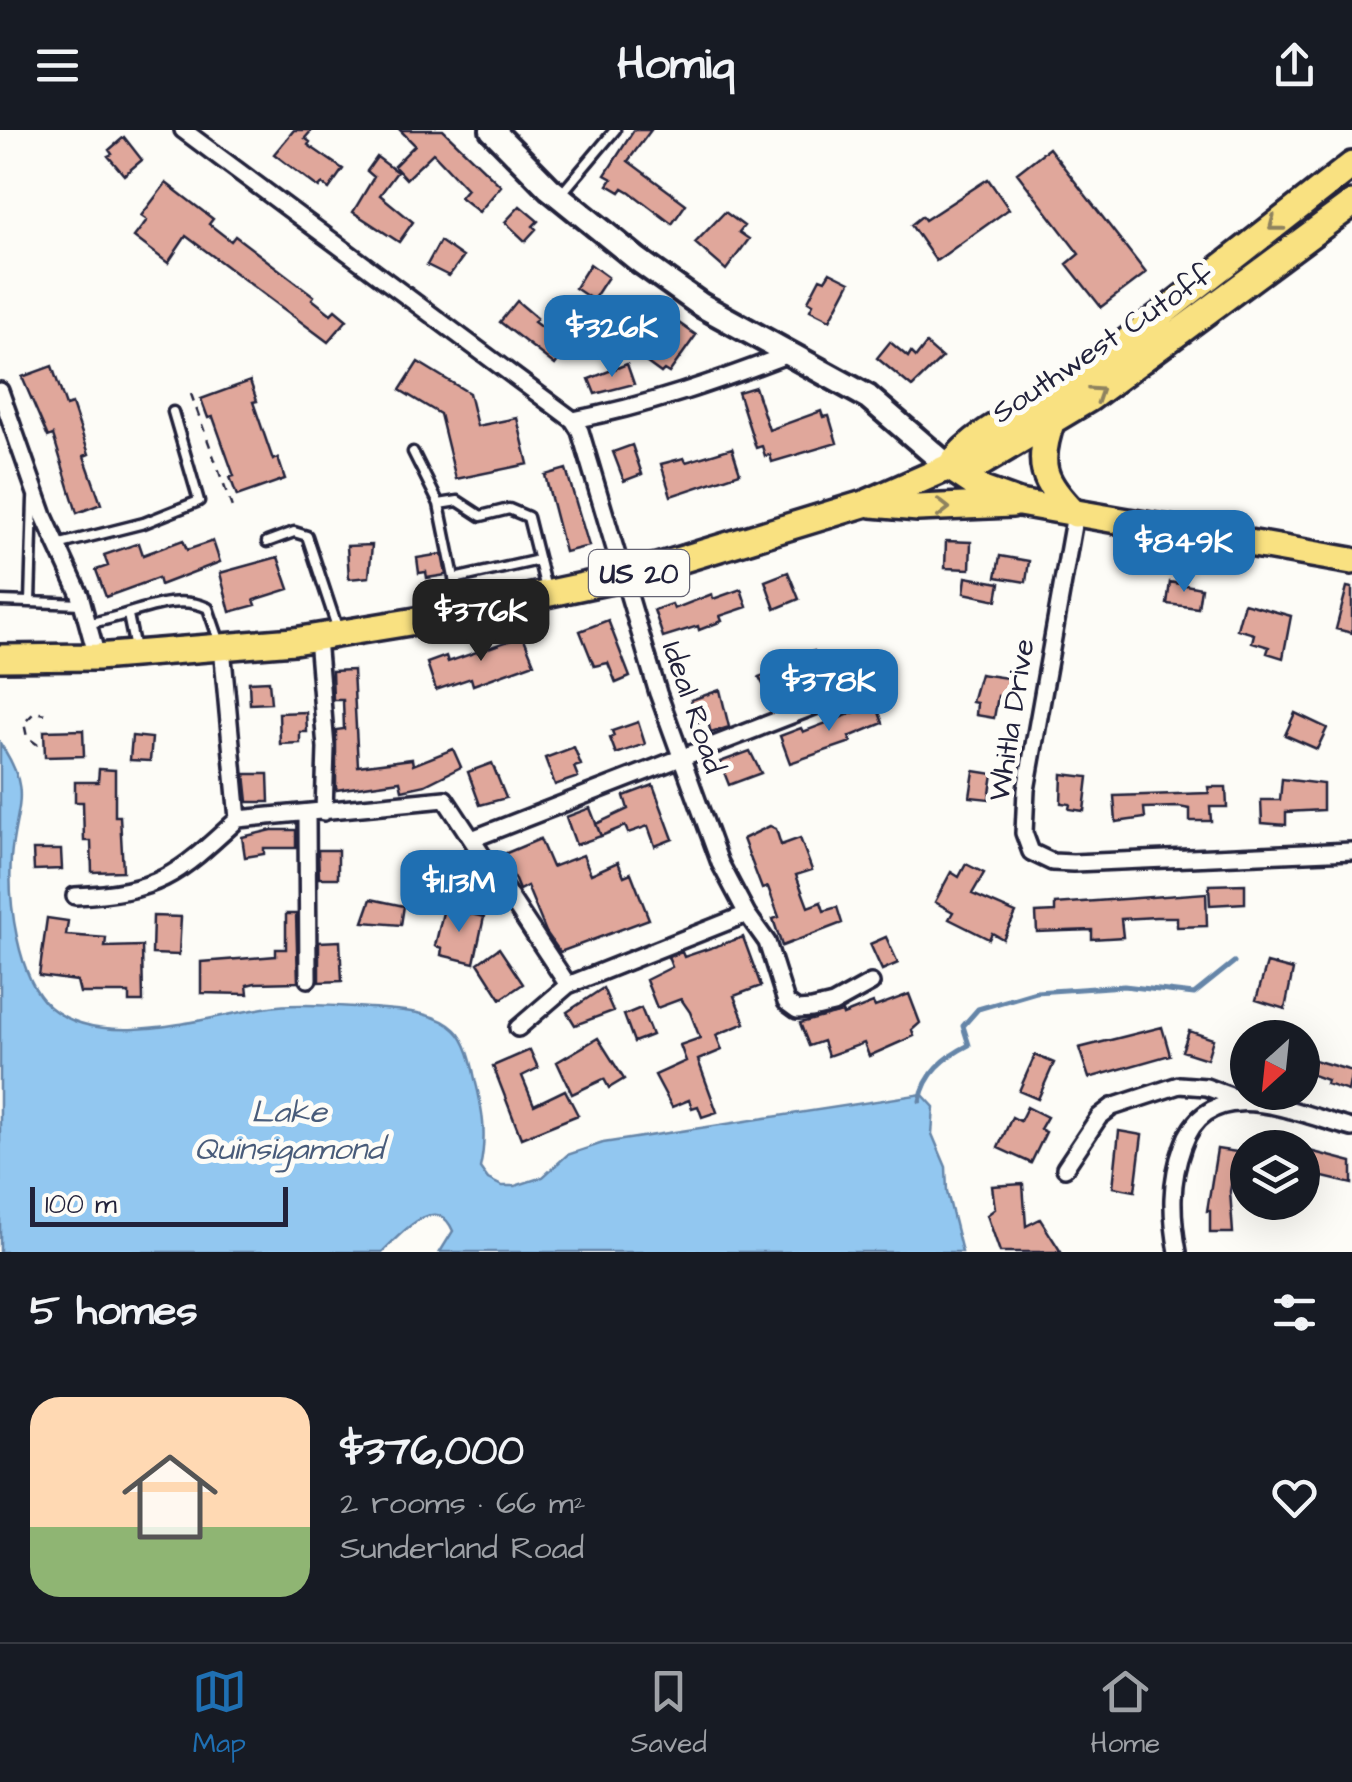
<!DOCTYPE html>
<meta charset="utf-8">
<style>
:root{--surface:#171b24;--page:#242831;--text:#f1f3f6;--muted:#9ea1a6;--line:#363941;--accent:#1f6fb2}
body{margin:0;font-family:"Architects Daughter",sans-serif;background:var(--page);color:var(--text);height:100vh;display:flex;flex-direction:column;font-size:38px;white-space:nowrap}
*{box-sizing:border-box;margin:0}
p{font-size:32px;color:var(--muted)}
.icon{flex:none;width:55px;height:55px;fill:none;stroke:currentColor;stroke-width:2;stroke-linecap:round;stroke-linejoin:round}
.map{position:relative;height:1122px;overflow:hidden}
.sheet{display:flex;flex-direction:column;background:var(--surface);flex:1}
.sheet>*{flex:none}
.needle{width:65px;rotate:207deg}
.controls{position:absolute;left:1230px;top:890px;display:grid;gap:20px}
.controls a{display:grid;place-items:center;width:90px;height:90px;border-radius:50%;background:var(--surface);box-shadow:0 10px 40px #0002;font-size:50px}
.scale{position:absolute;left:30px;bottom:25px;width:258px;box-sizing:border-box;padding-left:10px;border:5px solid #22223b;border-top:0;font-size:28px;line-height:35px;white-space:nowrap;color:#22223b;-webkit-text-stroke:8px #fdfcf7;paint-order:stroke}
.price{position:absolute;translate:-50% -85px;padding:0 22px;border-radius:20px;background:var(--accent);color:#fff;font-size:32px;line-height:65px;filter:drop-shadow(0 2px 5px #0008)}
.price::after{content:'';position:absolute;left:50%;top:60px;width:30px;height:22px;margin-left:-15px;background:inherit;clip-path:polygon(0 0,100% 0,50% 100%)}
.price.on{background:#222;color:#fff}
ul{padding:0;list-style:none}
li{display:flex;align-items:center;gap:30px;height:250px;padding:0 30px}
li+li{border-top:2px solid var(--line)}
li span{display:grid;place-items:center;flex:none;width:280px;height:200px;border-radius:30px;color:#555}
li>.icon{margin-inline-start:auto}
span .icon{width:120px;height:120px;fill:#fffc;stroke-width:1}
li b{font-size:42px}
h2{display:flex;justify-content:space-between;align-items:center;height:120px;padding:0 30px;font-size:42px}
header{display:flex;justify-content:space-between;align-items:center;height:130px;padding:0 30px;background:var(--surface);font-size:45px;font-weight:700}
.dock{display:flex;justify-content:space-around;align-items:center;height:140px;border-top:2px solid var(--line);background:var(--surface);font-size:28px;color:var(--muted)}
.dock a{display:grid;justify-items:center;gap:5px}
.dock .on{color:var(--accent)}
.map>svg:first-child{display:block}
.water{fill:#92c7f0;stroke:#6585a8;stroke-width:2.5}
.lines{fill:none;stroke-linecap:round;stroke-linejoin:round}
.stream{stroke:#6585a8;stroke-width:5}
.building{fill:#e0a79b;stroke:#22223b;stroke-width:2.5}
.lane-casing{stroke:#22223b;stroke-width:15}
.street-casing{stroke:#22223b;stroke-width:22}
.secondary-casing{stroke:#22223b;stroke-width:30}
.primary-casing{stroke:#22223b;stroke-width:32}
.path{stroke:#22223b;stroke-width:2.5;stroke-dasharray:8 8;stroke-linecap:butt}
.lane{stroke:#fdfcf7;stroke-width:8}
.street{stroke:#fdfcf7;stroke-width:15}
.secondary{stroke:#fdfcf7;stroke-width:22}
.primary{stroke:#f9e181;stroke-width:25}
.oneway{stroke:#8e825e}
.labels{text-anchor:middle;stroke-width:10;stroke-linejoin:round;paint-order:stroke}
.shield{fill:#fdfcf7;stroke:#646373;stroke-width:2.5}
.shield-label{font-size:28px;font-weight:bold;fill:#22223b}
.street-label{font-size:30px;fill:#22223b;stroke:#fdfcf7}
.water-label{font-size:32px;font-style:italic;fill:#495c7a;stroke:#fdfcf7}
</style>
<header><svg class="icon" aria-label="menu" viewBox="0 0 24 24"><path d="M4 6h16M4 12h16M4 18h16"/></svg>Homiq<svg class="icon" aria-label="share" viewBox="0 0 24 24"><path d="M12 15V3M7 8l5-5 5 5M5 13v7h14v-7"/></svg></header>
<div class="map">
<svg width="1352" height="1122" viewBox="0 0 1352 1122">
<rect width="100%" height="100%" fill="#fdfcf7"/>
<filter id="ink" filterUnits="userSpaceOnUse"><feTurbulence type="fractalNoise" baseFrequency=".01" numOctaves="2"/><feDisplacementMap in="SourceGraphic" scale="20" xChannelSelector="R" yChannelSelector="G"/><feConvolveMatrix kernelMatrix="1 2 1 2 8 2 1 2 1" color-interpolation-filters="sRGB"/></filter>
<g filter="url(#ink)">
<path class="water" d="M0,613C34,663 15,677 11,728C8,770 17,848 50,877C106,924 214,883 278,876C312,873 350,877 384,879C407,881 438,883 455,900C467,911 472,934 475,949C483,980 487,1007 480,1038L488,1049L502,1056H515L543,1047L567,1025L603,1013L922,964L934,977L932,1004L946,1037L947,1062L962,1122H440L453,1101C436,1061 400,1105 382,1122H0Z"/>
<g class="lines">
<path class="stream" d="M920,971C925,943 945,927 969,915L963,896L978,879L1036,862L1124,856L1194,864L1234,832"/>
</g>
<path class="building" d="M294,0H312L305,8L310,12L308,15L343,39L329,59L322,54L319,58L274,24Z
M400,0H443L501,56L479,82L460,67L467,59L433,23L406,49L394,36L415,15Z
M634,0H651L628,31L686,74L672,94L630,62L623,58L620,62L608,55L612,49L605,45Z
M124,7L142,30L124,45L108,26L112,24L109,20Z
M1049,18L1146,143L1101,177L1067,134L1079,124L1017,43Z
M377,27L397,42L380,65L413,92L399,112L353,82L374,47L367,41Z
M988,49L1009,79L936,131L911,95L922,86L925,90Z
M166,53L213,89L209,94L231,111L235,106L314,166L312,169L331,184L335,180L347,190L328,212L186,106L168,133L134,107L147,90L141,86Z
M520,76L538,91L533,96L536,99L525,111L505,92Z
M725,82L744,96L739,102L749,109L726,140L695,113Z
M440,111L463,127L449,146L427,135Z
M590,134L608,147L593,170L575,158Z
M830,142L850,152L830,190L810,180L813,174L808,171L820,148L825,150Z
M517,171L537,188L534,192L568,217L555,235L500,192Z
M676,191L696,205L669,243L664,240L661,243L625,217L634,203L657,218Z
M890,212L908,227L911,222L916,227L926,214L942,228L912,257L877,228Z
M418,232L469,263L477,296L517,288L528,334L456,349L440,284L400,260Z
M627,234L634,254L595,264L589,249Z
M52,236L66,276L72,274L78,292L89,324L84,326L101,374L77,383L53,305L48,307L22,247Z
M250,251L257,271L253,272L273,330L278,328L285,349L237,366L230,347L234,346L213,287L208,288L201,269Z
M755,257L769,300L821,281L823,287L829,286L837,313L772,332L770,325L765,326L762,316L756,318L738,262Z
M632,315L642,344L624,351L613,322Z
M732,318L740,343L671,366L661,334L684,328L686,332Z
M566,339L589,416L565,422L545,345Z
M183,410L187,420L213,411L220,432L160,455L158,448L106,467L96,440L108,436L104,425L139,413L143,425Z
M946,411L971,412L970,439L945,438Z
M372,415L369,447L349,449L347,416Z
M442,424L446,445L427,448L426,442L419,443L417,428Z
M1000,426L1029,431L1026,452L996,447Z
M278,427L289,459L254,470L256,475L230,482L220,443Z
M788,442L799,469L775,479L765,451Z
M966,447L1000,453L997,470L964,463Z
M1170,452L1201,458L1198,478L1167,474Z
M1347,457L1352,458V503L1336,499Z
M741,459L747,477L720,486L722,491L699,500L698,496L663,507L654,480L672,474L674,479L712,464L713,469Z
M1244,473L1291,486L1283,528L1267,523L1269,517L1252,512L1254,504L1237,499Z
M608,490L630,547L616,553L608,533L594,536L580,501Z
M523,506L534,533L473,555L471,548L436,560L427,533L446,526L448,532Z
M814,521L826,554L773,573L759,547L797,533L795,528Z
M353,540L358,636L412,629L413,635L453,619L461,637L425,655L402,660L400,651L336,660V600L344,599L343,570H333L332,541Z
M980,544L1014,549L1011,568L998,566L994,588L976,585L977,573L972,572Z
M269,551L271,573L250,574L249,552Z
M720,560L729,597L711,603L708,592L699,595L691,570Z
M876,574L883,593L849,607L851,612L790,633L780,606L801,598L803,602Z
M306,582L307,602H300V613L280,614L279,583Z
M1295,583L1327,598L1317,619L1285,605Z
M638,592L645,614L616,624L610,608L614,606L612,601Z
M83,600L84,626L45,627L44,601Z
M132,606L152,608L150,631L130,630Z
M574,617L581,635L574,637L578,647L555,655L545,628Z
M750,621L761,643L729,655L720,632Z
M492,633L506,668L480,675L468,642Z
M99,639L115,640V686H120L123,741L92,742L91,711H84L83,672H75V652H98Z
M974,641L993,644L989,669L970,667Z
M245,644H268L269,672H248Z
M1062,644L1088,647L1084,681L1069,679L1070,674L1061,673Z
M1282,649L1323,654V680L1286,682V695L1262,693L1261,670H1280Z
M653,655L673,709L655,716L648,696L628,703L625,696L601,706L596,694L628,679L624,666Z
M1208,657H1226L1227,677H1210L1211,691H1190V679L1179,677L1144,678L1145,688L1116,692L1114,666L1209,663Z
M590,678L601,706L576,715L566,687Z
M770,696L776,699L781,715L800,708L812,740L796,745L808,777L821,772L824,781L837,777L842,793L782,816L773,789L779,787L768,757L762,759L743,709Z
M272,700H296V718H264V724L245,727L242,707Z
M540,709L552,737L583,725L591,744L618,732L624,746L631,743L649,789L560,822L546,802L527,756L519,760L504,724Z
M33,720H61L62,739L34,740Z
M318,720H338V748H319Z
M966,734L984,743L972,764L1016,783L1003,809L992,803L989,809L949,789L953,782L935,772L951,742L959,747Z
M1245,754V773L1210,775L1209,755Z
M1206,763L1207,796L1177,797V787H1156L1121,789L1123,807L1092,809V800L1037,802L1036,783L1055,782V774Z
M371,769L404,776L401,795L363,792Z
M444,778L484,787L474,833L441,825L442,818L435,816Z
M286,784H296L298,852L255,853L247,855L248,864L201,863V832L276,826V819H286Z
M153,786L181,787L179,825L152,824Z
M47,788L68,791L66,805L106,808L105,817L142,816L143,872H129V863H80L77,851L39,846Z
M743,807L761,856L734,866L745,893L716,905L722,920L698,930L717,982L702,987L698,976L692,978L689,970L672,977L655,945L686,931L680,915L700,908L690,882L681,869L657,878L646,850L672,837L668,827L682,822L684,827Z
M886,807L898,833L882,840L870,814Z
M340,811L342,851L319,852V812Z
M499,818L523,854L501,869L478,833Z
M1267,833L1293,840L1285,879L1256,870Z
M603,858L613,881L575,895L567,882Z
M909,864L920,893L912,900L914,906L869,926L864,913L828,926L823,911L809,916L800,893L842,882L843,885L873,873L875,877Z
M641,878L652,905L634,912L624,885Z
M1162,897L1170,925L1089,948L1079,918Z
M1189,901L1213,909L1207,929L1182,921Z
M598,908L624,949L609,958L604,949L572,964L557,932Z
M530,920L538,938L522,946L534,975L565,960L578,985L521,1008L493,936Z
M1035,925L1054,933L1038,969L1019,961Z
M1311,929L1352,941L1348,961L1326,954L1327,950L1307,943Z
M1027,977L1047,987L1040,999L1046,1002L1031,1033L998,1018L1012,987L1020,991Z
M1119,1001L1142,1005L1135,1061L1113,1057Z
M1217,1019L1237,1022L1230,1061L1233,1103H1210V1081H1207Z
M1302,1019L1352,1032V1054L1302,1042Z
M1023,1054L1026,1096L1040,1089L1061,1122H1000L987,1085L995,1079L992,1056Z"/>
<g class="lines">
<defs>
<path id="lane" d="M562,63L615,0
M413,322L439,374
M33,369L30,472L82,474
M267,412L294,402L307,406L338,500
M57,415L144,393L199,371L173,282
M454,449L539,430
M0,471L30,472
M460,477L439,374L458,371L481,386L509,379L528,387L546,459
M128,485L135,519
M88,493C126,489 171,460 208,478L220,513"/>
<path id="street" d="M183,0L573,290L580,301L658,563L720,733L747,784L767,812L786,872L797,880L812,879L833,874L871,853
M0,261L44,386L80,465L97,527
M573,290C647,276 718,251 789,224
M1075,384L1026,660L1024,703L1031,722L1052,732L1073,733L1352,721
M317,508L326,618L324,682
M222,517L238,689
M307,683L308,849
M238,689L445,669L568,855
M472,709L866,556
M75,766C160,762 177,745 238,689
M518,898L568,855L747,784
M1065,1038L1099,987L1112,977L1179,955L1206,957L1239,969
M1178,1122C1171,1084 1170,1052 1183,1016C1209,940 1297,984 1352,998"/>
<path id="secondary" d="M492,0L549,58L638,130L701,175L868,267L949,337"/>
<path id="primary" d="M1052,290C1036,335 1042,351 1075,384
M949,337C977,297 1035,278 1076,251L1352,35
M949,337L983,360L1019,373L1352,431
M872,374L918,378L1012,374
M0,528L97,527L294,511L428,489L621,448L867,373L949,337L978,335L1090,268L1352,74"/>
</defs>
<use href="#lane" class="lane-casing"/>
<use href="#street" class="street-casing"/>
<use href="#secondary" class="secondary-casing"/>
<use href="#primary" class="primary-casing"/>
<path class="path" d="M191,264L234,383
M38,615L27,607L24,593L35,582L45,584"/>
<use href="#lane" class="lane"/>
<use href="#street" class="street"/>
<use href="#secondary" class="secondary"/>
<use href="#primary" class="primary"/>
</g>
<defs><path id="oneway-chevron" d="M-2-3.5L2.5 0L-2 3.5" fill="none" stroke-width="1.6" stroke-linecap="round" stroke-linejoin="round" transform="scale(2.5)"/></defs>
<g class="oneway">
<use href="#oneway-chevron" transform="translate(1275 95) rotate(142)"/>
<use href="#oneway-chevron" transform="translate(1097 263) rotate(-33)"/>
<use href="#oneway-chevron" transform="translate(943 378)"/>
</g>
</g>
<g class="labels">
<rect class="shield" x="589" y="420" width="100" height="46" rx="8"/>
<g class="shield-label">
<text x="639" y="453">US 20</text>
</g>
<g class="street-label">
<text transform="translate(1102 213) rotate(-34)" y="10">Southwest Cutoff</text>
<text transform="translate(694 577) rotate(71)" y="10">Ideal Road</text>
<text transform="translate(1011 590) rotate(-81)" y="10">Whitla Drive</text>
</g>
<g class="water-label">
<text x="289" y="992">Lake<tspan x="289" dy="37">Quinsigamond</tspan></text>
</g>
</g>
</svg>
<div class="controls">
<a><svg class="needle" viewBox="-14 -14 28 28"><path d="M0-13l5 13h-10z" fill="#e53935"/><path d="M0 13l5-13h-10z" fill="#9ea1a6"/></svg></a>
<a><svg class="icon" aria-label="layers" viewBox="0 0 24 24"><path d="M12 4l9 5-9 5-9-5zM3 14l9 5 9-5"/></svg></a>
</div>
<div class="scale">100 m</div>
<b class="price" style="left:612px;top:250px">$326K</b>
<b class="price" style="left:1184px;top:465px">$849K</b>
<b class="price on" style="left:481px;top:534px">$376K</b>
<b class="price" style="left:829px;top:604px">$378K</b>
<b class="price" style="left:459px;top:805px">$1.13M</b>
</div>
<section class="sheet">
<h2>5 homes<svg class="icon" aria-label="filters" viewBox="0 0 24 24"><path d="M4 7h16M4 17h16"/><circle cx="9" cy="7" r="2"/><circle cx="15" cy="17" r="2"/></svg></h2>
<ul>
<li><span style="background:linear-gradient(#ffd9b3 65%,#8fb573 0)"><svg class="icon" aria-label="home" viewBox="0 0 24 24"><path d="M3 11l9-7 9 7M6 9v11h12V9"/></svg></span><div><b>$376,000</b><p>2 rooms · 66 m²</p><p>Sunderland Road</p></div><svg class="icon" aria-label="heart" viewBox="0 0 24 24"><path d="M12 20l-8-8c-3-5 5-10 8-4 3-6 11-1 8 4z"/></svg></li>
</ul>
</section>
<nav class="dock">
<a class="on"><svg class="icon" aria-label="map" viewBox="0 0 24 24"><path d="M3 6l6-2 6 2 6-2v14l-6 2-6-2-6 2zM9 4v14M15 6v14"/></svg>Map</a>
<a><svg class="icon" aria-label="saved" viewBox="0 0 24 24"><path d="M7 4h10v16l-5-4-5 4z"/></svg>Saved</a>
<a><svg class="icon" aria-label="home" viewBox="0 0 24 24"><path d="M3 11l9-7 9 7M6 9v11h12V9"/></svg>Home</a>
</nav>
